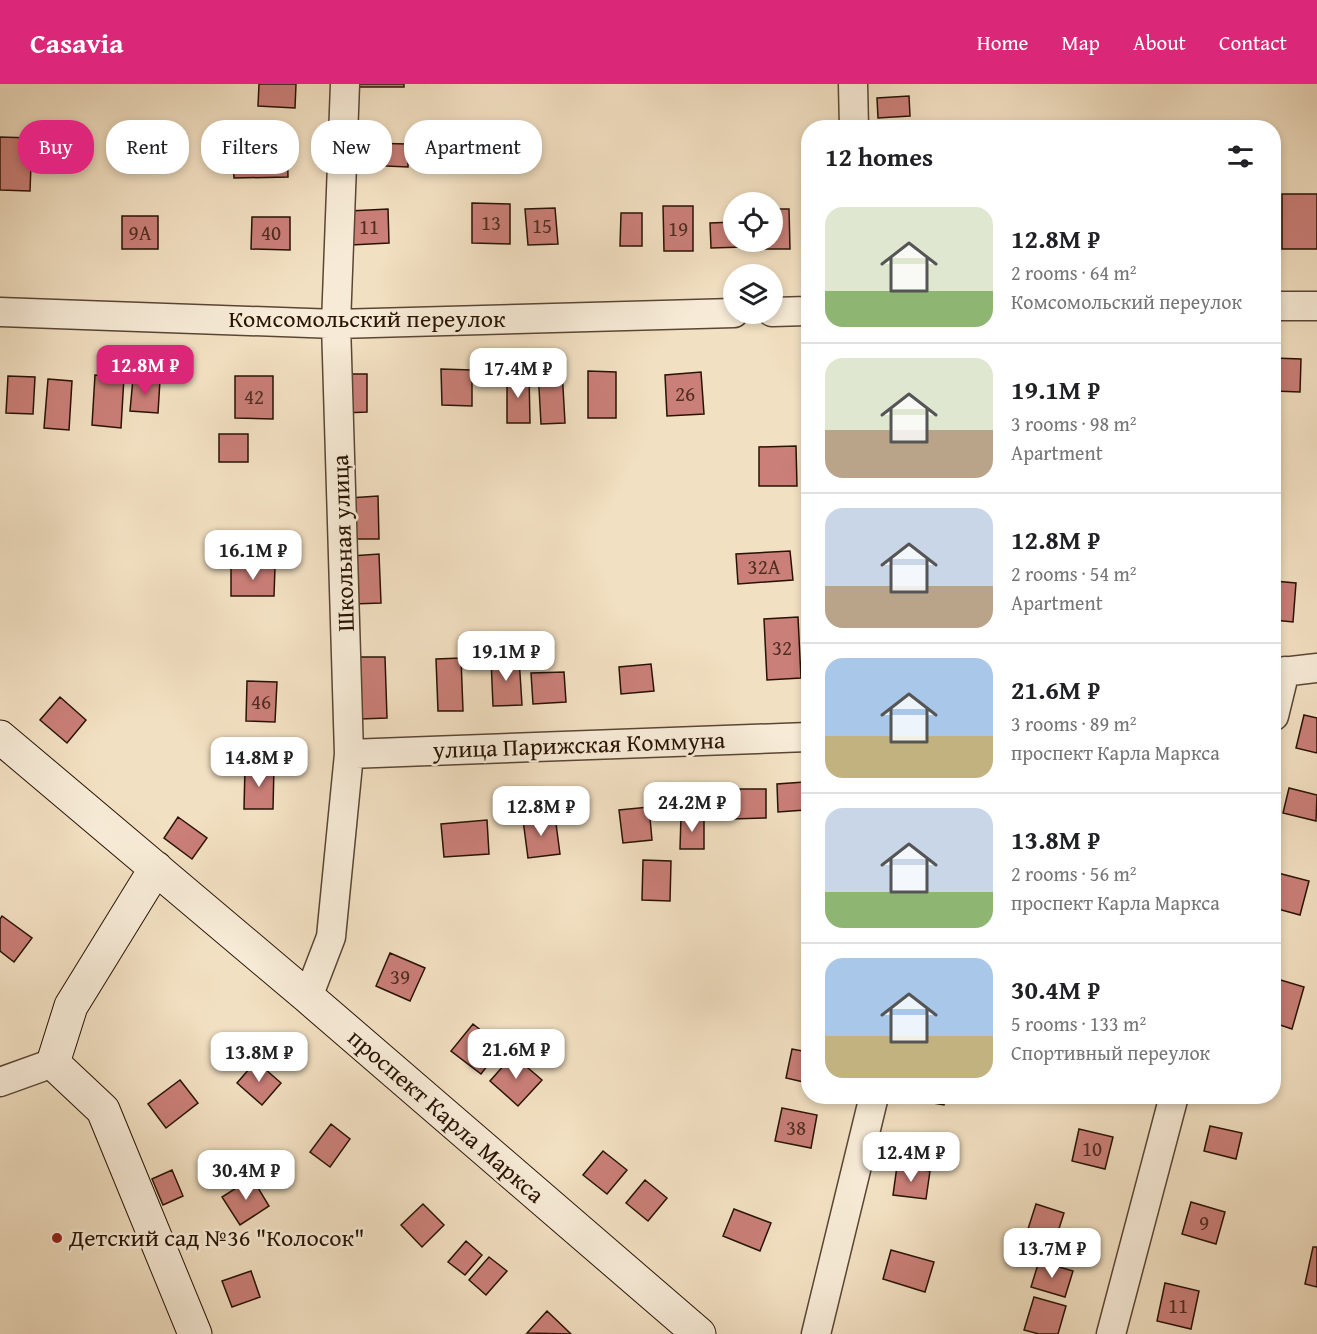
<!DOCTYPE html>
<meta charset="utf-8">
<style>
:root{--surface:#fff;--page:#f6f6f6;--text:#202124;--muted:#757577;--line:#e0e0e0;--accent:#db2777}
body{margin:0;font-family:"Gentium Book Plus",serif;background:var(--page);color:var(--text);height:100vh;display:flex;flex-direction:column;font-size:22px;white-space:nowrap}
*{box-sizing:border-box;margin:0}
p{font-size:20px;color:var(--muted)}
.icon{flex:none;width:33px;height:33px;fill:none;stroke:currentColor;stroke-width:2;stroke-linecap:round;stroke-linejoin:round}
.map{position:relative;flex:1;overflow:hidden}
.drawer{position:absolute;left:801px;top:36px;width:480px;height:984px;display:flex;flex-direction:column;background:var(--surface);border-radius:24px;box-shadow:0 3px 9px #0003}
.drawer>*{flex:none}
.guide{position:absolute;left:18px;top:36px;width:570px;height:54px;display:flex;gap:12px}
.tools{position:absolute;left:723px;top:108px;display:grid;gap:12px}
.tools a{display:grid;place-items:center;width:60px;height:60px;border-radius:50%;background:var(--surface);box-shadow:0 3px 9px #0003;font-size:30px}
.price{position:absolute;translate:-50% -51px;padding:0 14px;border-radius:12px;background:#fff;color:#222;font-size:20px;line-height:39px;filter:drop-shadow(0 2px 3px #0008)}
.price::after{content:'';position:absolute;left:50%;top:36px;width:18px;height:14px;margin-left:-9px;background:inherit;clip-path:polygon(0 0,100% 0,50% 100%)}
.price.active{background:var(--accent);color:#fff}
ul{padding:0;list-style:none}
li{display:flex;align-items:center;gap:18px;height:150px;padding:0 24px}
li+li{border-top:2px solid var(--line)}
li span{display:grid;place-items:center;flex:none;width:168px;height:120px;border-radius:18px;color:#555}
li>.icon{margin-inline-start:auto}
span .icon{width:72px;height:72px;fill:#fffc;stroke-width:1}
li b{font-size:26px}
h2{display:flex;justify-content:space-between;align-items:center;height:72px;padding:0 24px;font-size:26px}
.pill{padding:0 21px;border-radius:24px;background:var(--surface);box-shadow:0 3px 9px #0003;font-size:21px;line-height:54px}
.pill.active{background:var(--accent);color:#fff}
header{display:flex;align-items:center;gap:36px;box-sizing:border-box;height:84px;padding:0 30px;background:var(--accent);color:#fff}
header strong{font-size:28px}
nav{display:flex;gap:33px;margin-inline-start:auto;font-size:21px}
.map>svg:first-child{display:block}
.building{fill:#ca7f78;stroke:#281304;stroke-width:1.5}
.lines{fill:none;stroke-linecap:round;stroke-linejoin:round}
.street-casing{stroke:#5a4634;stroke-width:31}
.secondary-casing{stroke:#281304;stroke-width:35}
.street{stroke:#f7ebd7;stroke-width:28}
.secondary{stroke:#f7ebd7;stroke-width:33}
.poi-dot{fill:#8f2418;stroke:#f7ebd7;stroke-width:2}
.labels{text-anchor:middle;stroke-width:5;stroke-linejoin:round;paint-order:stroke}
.number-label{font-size:21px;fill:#502e21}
.street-label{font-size:24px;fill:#281304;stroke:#f7ebd7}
.poi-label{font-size:24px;fill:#281304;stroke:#f7ebd7;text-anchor:start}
</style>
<header>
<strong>Casavia</strong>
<nav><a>Home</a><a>Map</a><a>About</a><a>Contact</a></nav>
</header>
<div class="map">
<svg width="1317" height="1250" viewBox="0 0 1317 1250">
<rect width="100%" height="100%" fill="#f2e0c2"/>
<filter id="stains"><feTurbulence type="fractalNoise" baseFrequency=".00333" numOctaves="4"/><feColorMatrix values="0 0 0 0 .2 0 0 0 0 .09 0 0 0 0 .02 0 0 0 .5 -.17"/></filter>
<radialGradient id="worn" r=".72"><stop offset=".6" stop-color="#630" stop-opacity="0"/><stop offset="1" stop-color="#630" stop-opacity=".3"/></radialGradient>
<path class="building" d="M259,0H296L295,24L258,22Z
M357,0H404V3H357Z
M909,12L910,32L878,34L877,14Z
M0,53L32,54L30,107L0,106Z
M287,55L288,93L234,94L232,57Z
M365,59L408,60V83L364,81Z
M1282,110H1317V165H1282Z
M472,119L510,120V160L472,159Z
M663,122H693V167H664Z
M555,124L558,160L528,161L525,125Z
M388,125L389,159L351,161L349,127Z
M772,125H789L790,165H762V158H772Z
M621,129H642V162H620Z
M122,132H158V165H122Z
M252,133H290V166L251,165Z
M734,138V158H743V163L711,164L710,139Z
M1274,274L1301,275L1300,308L1274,307Z
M441,285L472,286V322L442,321Z
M562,285L565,339L541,340L538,286Z
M588,287L616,288V334H588Z
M701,288L704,330L667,332L665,291Z
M344,290H367V328L344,329Z
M507,290H529L530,339H507Z
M95,291L124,293L121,344L92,341Z
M8,292L35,293L33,330L6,329Z
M235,292H273V335L235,334Z
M133,294L160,296L158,329L130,327Z
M48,295L72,297L69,346L44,344Z
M219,350H248V378H219Z
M796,362L797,402H759V363Z
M378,412L379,455H350L349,414Z
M790,467L793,496L738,500L736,470Z
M379,470L381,519L353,520L351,472Z
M231,482L275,483L274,512H231Z
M1274,497L1296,499L1293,538L1274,536Z
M798,533L801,594L767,596L764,535Z
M358,573H385L387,634L360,635Z
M461,574L463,627H438L436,575Z
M519,574L522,621L493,622L491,575Z
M651,580L654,607L621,610L619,583Z
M564,588L566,618L533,620L531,589Z
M247,597L277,598L275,638L246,637Z
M60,613L86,636L67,659L40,636Z
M1304,631L1317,634V669L1296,664Z
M245,682H274L273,725H244Z
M804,698L805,726L778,728L777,700Z
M1289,704L1317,711L1316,737L1283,729Z
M731,705H766V734L732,735Z
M649,723L652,756L623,759L619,726Z
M555,732L560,770L528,774L523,736Z
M681,732H704V765H680Z
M178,733L207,754L192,775L164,754Z
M487,736L489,770L444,773L441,740Z
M643,776L671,777L670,817L642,816Z
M1274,788L1309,797L1300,831L1274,824Z
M2,832L32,854L14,878L0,867V835Z
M390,869L425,884L410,917L376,902Z
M1274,894L1304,903L1292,945L1274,939Z
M473,940L502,963L481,990L451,967Z
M792,965L808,968V999L786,994Z
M513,971L542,996L518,1022L490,997Z
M256,977L281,999L262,1021L237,999Z
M180,996L198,1019L166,1044L148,1020Z
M910,1012H945L944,1021L909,1015Z
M782,1024L817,1031L811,1064L775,1057Z
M331,1040L350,1055L330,1083L310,1068Z
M1210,1042L1242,1049L1236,1075L1204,1067Z
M1079,1045L1113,1053L1105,1085L1072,1077Z
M603,1067L627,1086L607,1110L583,1091Z
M897,1082L930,1087L926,1115L893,1111Z
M172,1086L183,1112L163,1121L152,1095Z
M252,1094L269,1122L240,1141L222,1113Z
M645,1096L667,1114L648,1137L626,1119Z
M1191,1118L1225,1128L1216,1160L1182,1150Z
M423,1120L444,1141L422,1163L401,1141Z
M1036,1120L1064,1129L1056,1154L1028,1145Z
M734,1125L771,1139L760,1167L723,1152Z
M466,1157L482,1171L465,1191L448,1178Z
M1313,1163H1317V1203L1305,1200Z
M891,1166L934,1178L925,1208L883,1195Z
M489,1173L507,1187L486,1211L469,1196Z
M1039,1177L1073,1187L1065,1213L1031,1203Z
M251,1187L260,1213L232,1223L222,1197Z
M1165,1199L1199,1207L1191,1245L1157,1237Z
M1034,1213L1066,1222L1058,1250H1039L1024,1246Z
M547,1227L571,1250L527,1249Z"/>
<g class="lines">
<defs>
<path id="street" d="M853,0L854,44
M1274,222H1317
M0,228L336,240L734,229
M772,228L808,227
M1274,589L1317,584
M1274,632L1285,587
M349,670L808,653
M308,913L331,853L349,670L336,240L345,0
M0,998L53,979
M816,1250L874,1012
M1111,1250L1174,1012"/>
<path id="secondary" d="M0,653L308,913L699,1250
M156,784L71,922L53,979L103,1026L195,1250"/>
</defs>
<use href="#street" class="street-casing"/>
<use href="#secondary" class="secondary-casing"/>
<use href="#street" class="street"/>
<use href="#secondary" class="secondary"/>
</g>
<circle class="poi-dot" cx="57" cy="1154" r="6"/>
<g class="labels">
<g class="number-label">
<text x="491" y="146">13</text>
<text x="542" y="149">15</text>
<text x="369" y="150">11</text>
<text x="678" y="152">19</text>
<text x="140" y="156">9А</text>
<text x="271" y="156">40</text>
<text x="685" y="317">26</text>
<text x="254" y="320">42</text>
<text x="764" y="490">32А</text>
<text x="782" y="571">32</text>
<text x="261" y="625">46</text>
<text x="400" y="900">39</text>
<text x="796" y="1051">38</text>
<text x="1092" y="1072">10</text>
<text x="1204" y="1146">9</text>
<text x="1178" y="1229">11</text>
</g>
<g class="street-label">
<text x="367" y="243">Комсомольский переулок</text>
<text transform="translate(343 459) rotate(-92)" y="8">Школьная улица</text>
<text transform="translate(579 661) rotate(-2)" y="8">улица Парижская Коммуна</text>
<text transform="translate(446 1032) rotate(41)" y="8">проспект Карла Маркса</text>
</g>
<g class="poi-label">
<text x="69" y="1162">Детский сад №36 "Колосок"</text>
</g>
</g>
<rect width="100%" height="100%" filter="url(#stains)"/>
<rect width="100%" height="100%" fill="url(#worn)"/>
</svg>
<div class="tools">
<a><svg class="icon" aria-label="locate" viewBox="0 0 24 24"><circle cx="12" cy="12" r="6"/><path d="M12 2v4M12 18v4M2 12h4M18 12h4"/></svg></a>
<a><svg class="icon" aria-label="layers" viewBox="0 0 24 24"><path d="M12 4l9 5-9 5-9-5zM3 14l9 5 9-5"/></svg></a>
</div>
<b class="price active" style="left:145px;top:312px">12.8M ₽</b>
<b class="price" style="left:518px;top:315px">17.4M ₽</b>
<b class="price" style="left:253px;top:497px">16.1M ₽</b>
<b class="price" style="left:506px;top:598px">19.1M ₽</b>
<b class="price" style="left:259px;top:704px">14.8M ₽</b>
<b class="price" style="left:692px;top:749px">24.2M ₽</b>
<b class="price" style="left:541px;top:753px">12.8M ₽</b>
<b class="price" style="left:516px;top:996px">21.6M ₽</b>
<b class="price" style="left:259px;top:999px">13.8M ₽</b>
<b class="price" style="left:911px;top:1099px">12.4M ₽</b>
<b class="price" style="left:246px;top:1117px">30.4M ₽</b>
<b class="price" style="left:1052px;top:1195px">13.7M ₽</b>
<div class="guide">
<a class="pill active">Buy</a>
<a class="pill">Rent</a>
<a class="pill">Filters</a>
<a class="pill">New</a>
<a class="pill">Apartment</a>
</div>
<section class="drawer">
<h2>12 homes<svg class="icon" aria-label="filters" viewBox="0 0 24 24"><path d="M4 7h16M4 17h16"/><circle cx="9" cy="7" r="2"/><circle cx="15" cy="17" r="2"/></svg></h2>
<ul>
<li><span style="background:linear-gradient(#dfe7d0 70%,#8fb573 0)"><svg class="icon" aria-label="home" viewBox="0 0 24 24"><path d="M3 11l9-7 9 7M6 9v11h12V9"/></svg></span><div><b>12.8M ₽</b><p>2 rooms · 64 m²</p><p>Комсомольский переулок</p></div></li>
<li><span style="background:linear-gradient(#dfe7d0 60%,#b9a48a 0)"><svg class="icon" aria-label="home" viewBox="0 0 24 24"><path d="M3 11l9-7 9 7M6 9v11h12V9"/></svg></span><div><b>19.1M ₽</b><p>3 rooms · 98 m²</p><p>Apartment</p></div></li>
<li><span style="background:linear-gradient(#c9d6e8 65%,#b9a48a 0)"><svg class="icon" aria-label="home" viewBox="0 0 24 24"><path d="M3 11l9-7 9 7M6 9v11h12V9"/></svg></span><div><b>12.8M ₽</b><p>2 rooms · 54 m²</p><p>Apartment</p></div></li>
<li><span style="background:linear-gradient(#a9c7e8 65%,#c2b280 0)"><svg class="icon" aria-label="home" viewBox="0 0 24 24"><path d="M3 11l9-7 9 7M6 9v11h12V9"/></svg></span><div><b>21.6M ₽</b><p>3 rooms · 89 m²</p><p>проспект Карла Маркса</p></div></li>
<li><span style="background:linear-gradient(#c9d6e8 70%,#8fb573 0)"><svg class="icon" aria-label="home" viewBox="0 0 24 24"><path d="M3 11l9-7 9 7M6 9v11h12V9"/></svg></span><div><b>13.8M ₽</b><p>2 rooms · 56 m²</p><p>проспект Карла Маркса</p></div></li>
<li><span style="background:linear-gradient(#a9c7e8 65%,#c2b280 0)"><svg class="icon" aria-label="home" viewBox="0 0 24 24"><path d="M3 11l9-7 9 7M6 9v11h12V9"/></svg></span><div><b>30.4M ₽</b><p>5 rooms · 133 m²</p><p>Спортивный переулок</p></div></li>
</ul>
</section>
</div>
